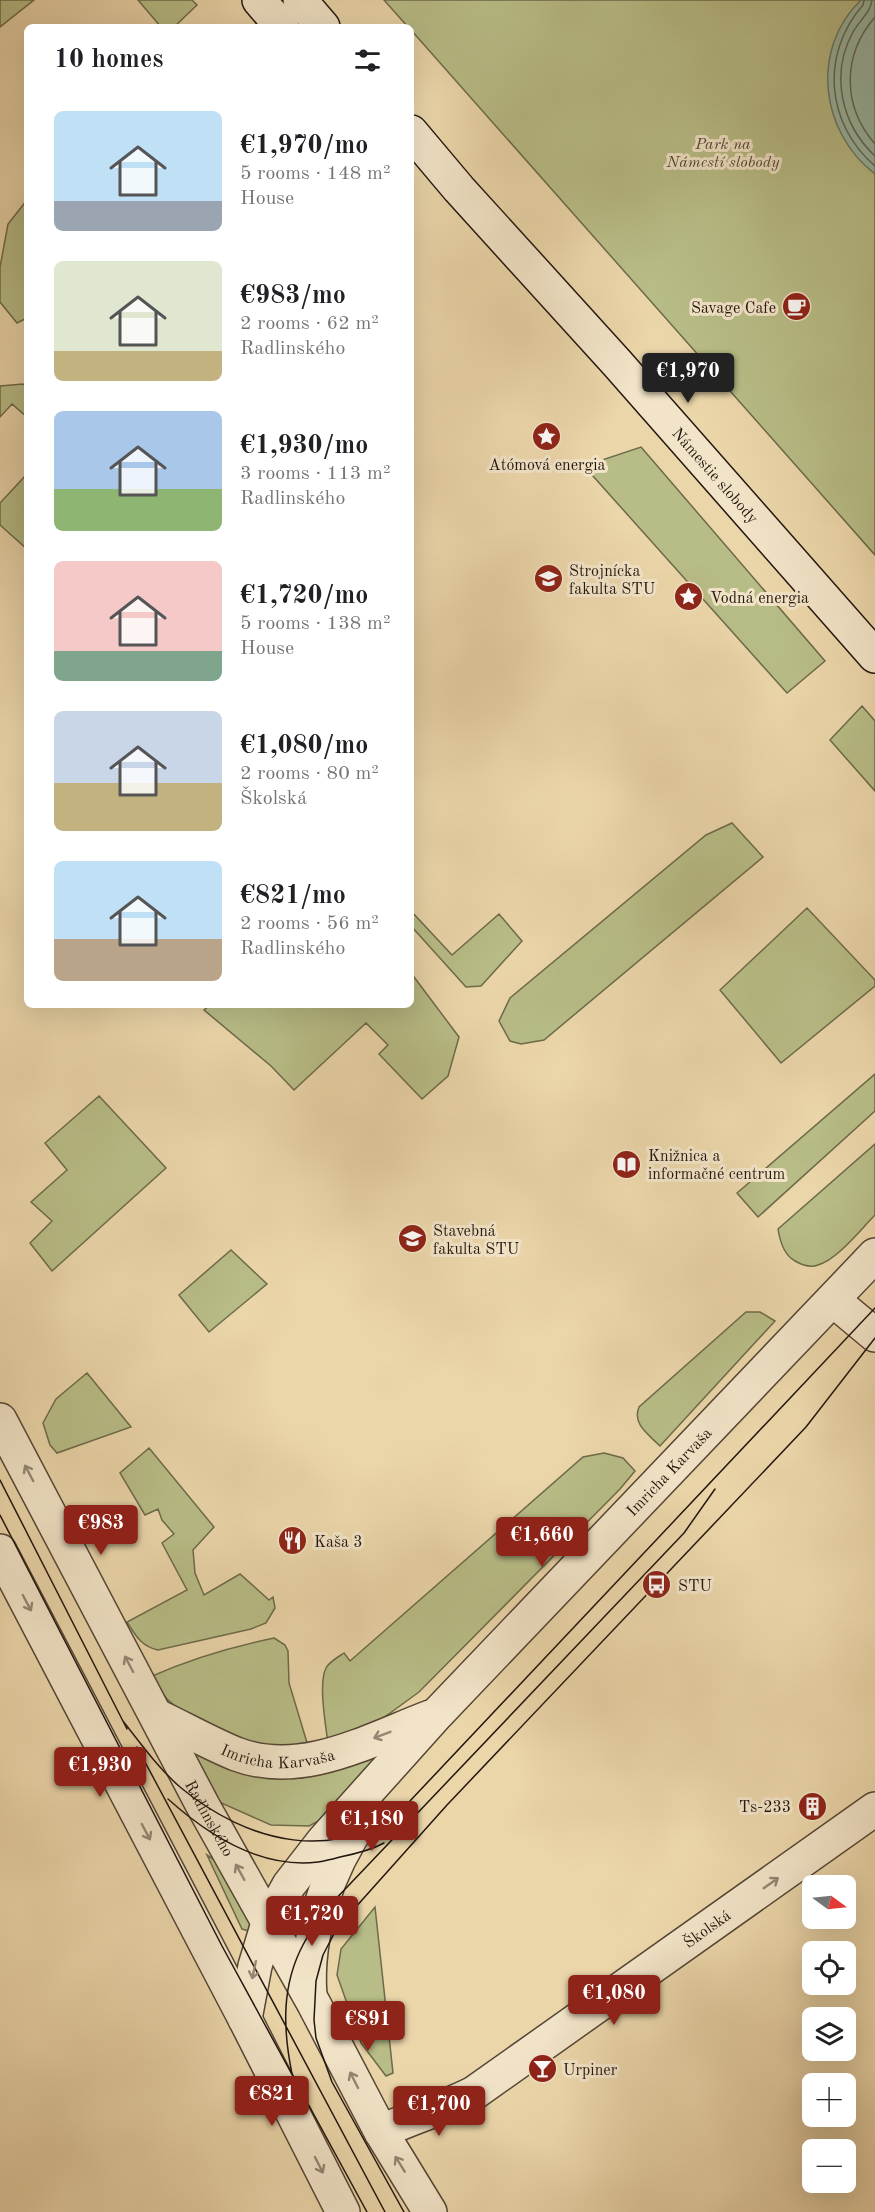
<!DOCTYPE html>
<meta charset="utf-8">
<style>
:root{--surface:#fff;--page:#f6f6f6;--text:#202124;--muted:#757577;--accent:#8f2418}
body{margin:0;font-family:"Old Standard TT",serif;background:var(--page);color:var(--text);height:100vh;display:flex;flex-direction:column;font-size:22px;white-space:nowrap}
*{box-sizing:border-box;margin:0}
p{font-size:20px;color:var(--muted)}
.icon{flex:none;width:33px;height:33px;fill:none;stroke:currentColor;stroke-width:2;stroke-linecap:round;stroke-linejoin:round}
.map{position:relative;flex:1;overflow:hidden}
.panel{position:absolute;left:24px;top:24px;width:390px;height:984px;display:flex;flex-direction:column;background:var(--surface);border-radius:9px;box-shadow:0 6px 24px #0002}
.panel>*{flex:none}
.needle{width:39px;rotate:105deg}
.buttons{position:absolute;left:802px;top:1875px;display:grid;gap:12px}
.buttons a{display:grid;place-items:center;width:54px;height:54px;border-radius:9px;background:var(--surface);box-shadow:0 6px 24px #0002;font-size:30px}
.price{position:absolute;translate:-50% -51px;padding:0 14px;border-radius:6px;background:var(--accent);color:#fff;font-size:20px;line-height:39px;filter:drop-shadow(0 2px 3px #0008)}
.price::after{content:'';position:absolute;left:50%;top:36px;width:18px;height:14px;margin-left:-9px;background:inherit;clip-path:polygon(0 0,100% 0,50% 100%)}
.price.active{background:#222;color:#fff}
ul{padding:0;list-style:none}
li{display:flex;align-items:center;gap:18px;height:150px;padding:0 30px}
li span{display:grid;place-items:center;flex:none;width:168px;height:120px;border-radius:9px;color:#555}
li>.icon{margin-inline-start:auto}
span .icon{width:72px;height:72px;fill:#fffc;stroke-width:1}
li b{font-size:26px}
h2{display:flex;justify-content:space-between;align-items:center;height:72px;padding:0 30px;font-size:26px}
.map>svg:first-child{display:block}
.green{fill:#b8bd87;stroke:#6d6a4a;stroke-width:1.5}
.water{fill:#98b9a7;stroke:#69786a;stroke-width:1.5}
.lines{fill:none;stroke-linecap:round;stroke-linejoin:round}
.shore{stroke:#5d685a;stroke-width:1.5}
.street-casing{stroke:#544635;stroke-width:36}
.secondary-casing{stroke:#22160e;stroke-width:36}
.street{stroke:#f2e4c8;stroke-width:33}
.secondary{stroke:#f2e4c8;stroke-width:33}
.tram{stroke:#22160e;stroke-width:1.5}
.oneway{stroke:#948774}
.labels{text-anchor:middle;stroke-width:6;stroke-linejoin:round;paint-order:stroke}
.park-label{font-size:16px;font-style:italic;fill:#4f4832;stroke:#f2e4c8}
.poi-label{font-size:16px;fill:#22160e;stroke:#f2e4c8;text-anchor:start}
.street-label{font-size:16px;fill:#22160e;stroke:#f2e4c8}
</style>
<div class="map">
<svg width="875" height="2212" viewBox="0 0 875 2212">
<rect width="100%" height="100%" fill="#ebd6aa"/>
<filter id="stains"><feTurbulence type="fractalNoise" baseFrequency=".00333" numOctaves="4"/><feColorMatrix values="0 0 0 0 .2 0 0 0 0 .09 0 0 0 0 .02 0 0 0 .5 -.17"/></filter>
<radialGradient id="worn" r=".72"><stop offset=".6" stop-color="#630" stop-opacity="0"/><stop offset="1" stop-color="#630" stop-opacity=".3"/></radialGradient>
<path class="green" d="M0,0H34L0,27Z
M138,0H192L197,5L174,27H161Z
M384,0H875V555L411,30V27H408Z
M27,200V318L17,323L0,302V267L8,224Z
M23,384L27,387V417L12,404L0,417V386Z
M641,447L825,661L787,693L584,466Z
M27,474V549L0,525V503Z
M862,706L875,721V791L830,740Z
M732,823L763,857L544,1040L521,1044L510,1041L499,1021L510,998L706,835Z
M807,908L875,980V986L781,1063L720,990Z
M411,911L452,955L499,914L522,941L481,986L466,987L411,926Z
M411,973L459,1037L448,1076L422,1099L379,1054L388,1045L366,1023L294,1090L271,1066L204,1010L210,1005H411Z
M875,1074V1111L758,1217L737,1193Z
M99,1096L166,1168L52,1271L30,1243L52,1221L31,1202L67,1170L45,1143Z
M875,1144V1215C861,1229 837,1260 818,1265C811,1268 802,1265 795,1261C784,1255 780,1242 778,1229Z
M231,1250L267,1284L209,1332L179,1295Z
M746,1312H760L775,1321L660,1446C648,1434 632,1424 639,1407Z
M87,1373L131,1427L57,1453L50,1445L43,1423L56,1399Z
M149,1448L214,1527L193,1550L195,1573L204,1595L240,1574L269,1600L273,1597L275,1608L266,1623L251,1629L158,1650C141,1646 136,1636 127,1622L187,1590L162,1543L174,1534L162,1520L158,1509L145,1515L120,1473Z
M604,1453L623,1458L635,1471L620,1489L419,1692L368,1729L328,1744C326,1726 318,1684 326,1668C329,1662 338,1657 344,1653L350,1661L583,1457Z
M274,1638L285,1645L288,1651L289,1683L308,1746L266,1752L180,1710L167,1699L150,1677C190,1659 231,1647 274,1638Z
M183,1745C220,1768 260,1781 305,1777C330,1775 360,1762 384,1753L328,1816L309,1826L271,1825L210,1798Z
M207,1855L221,1864L254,1923L249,1931L242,1929Z
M375,1907L393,2073L386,2076L361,2043L337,1975L341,1949Z"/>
<path class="water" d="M861,0H875V174C820,132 810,49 861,0Z"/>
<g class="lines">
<path class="shore" d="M864,0L863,5C820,54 826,124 875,166
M872,0C871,12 859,21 853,32C830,74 841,124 875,156
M875,17C842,55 842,106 875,144"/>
<defs>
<g id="street">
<path d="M833,1300L875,1335"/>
<path id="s1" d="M0,1420L202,1804L314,2004L381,2132L430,2212"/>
<path d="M0,1551L245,2019L343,2212"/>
<path id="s2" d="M157,1716C183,1728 209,1743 236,1754C302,1779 369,1740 430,1717"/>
<path d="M310,1996C305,1934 328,1869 363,1819"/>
<path id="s3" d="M245,2019L255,1966L268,1923L289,1885L324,1840L437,1714L875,1255"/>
<path id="s4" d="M381,2132C411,2117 443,2109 474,2093L875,1809"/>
</g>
<g id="secondary">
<path d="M259,0L282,27"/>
<path d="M300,0L323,27"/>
<path id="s5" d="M411,132L459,189L617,363L875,656"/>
</g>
</defs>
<use href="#street" class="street-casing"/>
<use href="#secondary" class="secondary-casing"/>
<use href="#street" class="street"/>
<use href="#secondary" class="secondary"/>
<path class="tram" d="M0,1480L127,1729
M0,1515L222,1946L367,2212
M123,1721C141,1744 158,1768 180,1787C247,1843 339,1867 409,1802L875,1308
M137,1747L385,2212
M168,1799C208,1835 261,1869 318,1862C325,1861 333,1859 340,1857C355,1854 371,1850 384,1843
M292,2074C283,2029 281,1985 304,1943C311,1930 321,1917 330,1905L684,1533L715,1489
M404,2212L332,2082L316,2038L314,2020L316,1981L323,1955L337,1928L447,1805L806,1427L875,1338"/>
</g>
<defs><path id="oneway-shaft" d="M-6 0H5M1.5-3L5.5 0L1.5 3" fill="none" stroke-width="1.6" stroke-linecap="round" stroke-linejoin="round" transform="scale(1.5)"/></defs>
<g class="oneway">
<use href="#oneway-shaft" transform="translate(29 1473) rotate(-118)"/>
<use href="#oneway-shaft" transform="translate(27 1603) rotate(62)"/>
<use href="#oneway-shaft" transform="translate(129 1664) rotate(-118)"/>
<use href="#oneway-shaft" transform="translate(382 1735) rotate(159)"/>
<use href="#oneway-shaft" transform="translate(146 1832) rotate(62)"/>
<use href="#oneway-shaft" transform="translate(240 1872) rotate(-119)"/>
<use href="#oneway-shaft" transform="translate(771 1883) rotate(-35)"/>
<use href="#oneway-shaft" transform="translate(254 1970) rotate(102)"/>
<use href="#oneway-shaft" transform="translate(354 2080) rotate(-117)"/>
<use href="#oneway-shaft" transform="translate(400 2164) rotate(-122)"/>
<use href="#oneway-shaft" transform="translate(319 2165) rotate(63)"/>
</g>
<defs>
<symbol id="cafe-disc" viewBox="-11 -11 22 22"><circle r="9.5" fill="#8f2418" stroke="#f2e4c8"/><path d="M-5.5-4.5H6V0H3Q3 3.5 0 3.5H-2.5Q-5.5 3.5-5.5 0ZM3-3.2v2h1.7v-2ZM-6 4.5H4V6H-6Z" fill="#fff"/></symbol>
<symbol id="sight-disc" viewBox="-11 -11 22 22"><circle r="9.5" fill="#8f2418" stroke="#f2e4c8"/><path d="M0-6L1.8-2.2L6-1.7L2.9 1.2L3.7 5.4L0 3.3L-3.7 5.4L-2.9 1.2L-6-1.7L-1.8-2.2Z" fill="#fff"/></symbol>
<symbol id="university-disc" viewBox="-11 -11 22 22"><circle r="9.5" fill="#8f2418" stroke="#f2e4c8"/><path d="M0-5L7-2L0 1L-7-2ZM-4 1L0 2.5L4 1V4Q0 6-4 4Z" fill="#fff"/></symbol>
<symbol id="library-disc" viewBox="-11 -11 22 22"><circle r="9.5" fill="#8f2418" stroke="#f2e4c8"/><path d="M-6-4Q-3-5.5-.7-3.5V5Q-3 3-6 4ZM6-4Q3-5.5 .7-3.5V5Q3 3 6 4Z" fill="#fff"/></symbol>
<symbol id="restaurant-disc" viewBox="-11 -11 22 22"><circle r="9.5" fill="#8f2418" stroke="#f2e4c8"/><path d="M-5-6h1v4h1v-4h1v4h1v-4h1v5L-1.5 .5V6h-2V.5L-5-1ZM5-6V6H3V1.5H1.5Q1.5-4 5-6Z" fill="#fff"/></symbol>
<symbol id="bus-disc" viewBox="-11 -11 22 22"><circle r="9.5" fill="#8f2418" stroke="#f2e4c8"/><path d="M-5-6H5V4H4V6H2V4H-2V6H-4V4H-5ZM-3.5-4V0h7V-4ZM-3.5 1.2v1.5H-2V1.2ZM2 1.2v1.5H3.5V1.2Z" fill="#fff"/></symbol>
<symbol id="building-disc" viewBox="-11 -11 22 22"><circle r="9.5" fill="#8f2418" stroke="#f2e4c8"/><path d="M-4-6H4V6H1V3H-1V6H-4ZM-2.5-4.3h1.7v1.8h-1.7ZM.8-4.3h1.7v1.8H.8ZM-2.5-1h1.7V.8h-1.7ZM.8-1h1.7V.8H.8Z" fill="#fff"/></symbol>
<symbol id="bar-disc" viewBox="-11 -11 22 22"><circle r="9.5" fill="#8f2418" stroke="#f2e4c8"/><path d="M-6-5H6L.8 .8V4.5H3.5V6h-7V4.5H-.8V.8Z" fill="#fff"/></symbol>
</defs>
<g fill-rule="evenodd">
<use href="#cafe-disc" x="780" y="290" width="33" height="33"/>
<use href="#sight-disc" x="530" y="420" width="33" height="33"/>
<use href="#university-disc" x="532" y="562" width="33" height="33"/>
<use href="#sight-disc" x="672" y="580" width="33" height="33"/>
<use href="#library-disc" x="610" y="1148" width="33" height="33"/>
<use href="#university-disc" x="396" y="1222" width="33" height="33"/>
<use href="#restaurant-disc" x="276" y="1524" width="33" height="33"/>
<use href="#bus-disc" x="640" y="1568" width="33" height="33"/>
<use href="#building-disc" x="796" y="1790" width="33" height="33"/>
<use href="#bar-disc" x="526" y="2052" width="33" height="33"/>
</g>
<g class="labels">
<g class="park-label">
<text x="723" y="149">Park na<tspan x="723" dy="18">Námestí slobody</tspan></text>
</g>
<g class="poi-label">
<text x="776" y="313" text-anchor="end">Savage Cafe</text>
<text x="547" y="470" text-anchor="middle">Atómová energia</text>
<text x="569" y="576">Strojnícka<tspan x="569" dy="18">fakulta STU</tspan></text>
<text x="710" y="603">Vodná energia</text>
<text x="648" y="1161">Knižnica a<tspan x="648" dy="18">informačné centrum</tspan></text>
<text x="433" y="1236">Stavebná<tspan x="433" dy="18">fakulta STU</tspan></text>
<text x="314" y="1547">Kaša 3</text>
<text x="678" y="1591">STU</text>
<text x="791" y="1812" text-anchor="end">Ts-233</text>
<text x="563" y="2075">Urpiner</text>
</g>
<g class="street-label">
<text dy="6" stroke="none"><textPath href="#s5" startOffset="459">Námestie slobody</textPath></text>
<text dy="6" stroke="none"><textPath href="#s3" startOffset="704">Imricha Karvaša</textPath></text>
<text dy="6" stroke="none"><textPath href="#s2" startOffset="130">Imricha Karvaša</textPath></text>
<text dy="6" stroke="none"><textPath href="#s1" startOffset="450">Radlinského</textPath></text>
<text dy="6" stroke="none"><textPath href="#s4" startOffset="386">Školská</textPath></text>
</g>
</g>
<rect width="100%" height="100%" filter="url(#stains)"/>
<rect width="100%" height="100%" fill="url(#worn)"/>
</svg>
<div class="buttons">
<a><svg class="needle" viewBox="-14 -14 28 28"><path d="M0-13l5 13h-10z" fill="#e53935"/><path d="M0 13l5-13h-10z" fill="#757577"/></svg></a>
<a><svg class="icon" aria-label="locate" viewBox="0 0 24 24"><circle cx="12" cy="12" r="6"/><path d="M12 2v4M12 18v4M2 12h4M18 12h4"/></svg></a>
<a><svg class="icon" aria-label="layers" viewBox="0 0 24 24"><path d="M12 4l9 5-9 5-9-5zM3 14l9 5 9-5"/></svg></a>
<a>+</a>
<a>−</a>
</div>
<b class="price active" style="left:688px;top:404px">€1,970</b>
<b class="price" style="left:101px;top:1556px">€983</b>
<b class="price" style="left:542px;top:1568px">€1,660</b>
<b class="price" style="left:100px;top:1798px">€1,930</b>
<b class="price" style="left:372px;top:1852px">€1,180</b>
<b class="price" style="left:312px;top:1947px">€1,720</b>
<b class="price" style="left:614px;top:2026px">€1,080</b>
<b class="price" style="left:368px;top:2052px">€891</b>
<b class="price" style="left:272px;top:2127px">€821</b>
<b class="price" style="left:439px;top:2137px">€1,700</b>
<section class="panel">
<h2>10 homes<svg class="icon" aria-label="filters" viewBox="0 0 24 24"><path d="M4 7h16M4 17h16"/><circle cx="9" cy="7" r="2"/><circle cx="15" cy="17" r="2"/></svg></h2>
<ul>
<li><span style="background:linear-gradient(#bfe0f5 75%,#9aa5b1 0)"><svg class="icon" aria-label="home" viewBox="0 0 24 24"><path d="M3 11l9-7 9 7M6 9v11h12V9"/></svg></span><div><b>€1,970/mo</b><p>5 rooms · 148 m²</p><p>House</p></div></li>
<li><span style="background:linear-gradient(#dfe7d0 75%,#c2b280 0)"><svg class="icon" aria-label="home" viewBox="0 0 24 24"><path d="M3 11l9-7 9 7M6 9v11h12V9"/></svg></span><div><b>€983/mo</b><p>2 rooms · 62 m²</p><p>Radlinského</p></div></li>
<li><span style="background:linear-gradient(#a9c7e8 65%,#8fb573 0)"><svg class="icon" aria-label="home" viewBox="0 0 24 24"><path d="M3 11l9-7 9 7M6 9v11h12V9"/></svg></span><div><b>€1,930/mo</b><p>3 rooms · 113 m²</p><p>Radlinského</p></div></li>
<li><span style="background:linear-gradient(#f6c9c9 75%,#7fa58c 0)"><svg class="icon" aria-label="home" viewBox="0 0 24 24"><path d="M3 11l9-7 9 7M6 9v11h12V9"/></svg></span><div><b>€1,720/mo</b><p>5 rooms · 138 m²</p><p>House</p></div></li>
<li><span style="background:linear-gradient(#c9d6e8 60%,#c2b280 0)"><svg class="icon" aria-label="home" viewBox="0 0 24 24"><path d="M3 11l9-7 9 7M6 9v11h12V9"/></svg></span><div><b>€1,080/mo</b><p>2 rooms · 80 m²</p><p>Školská</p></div></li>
<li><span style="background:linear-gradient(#bfe0f5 65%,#b9a48a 0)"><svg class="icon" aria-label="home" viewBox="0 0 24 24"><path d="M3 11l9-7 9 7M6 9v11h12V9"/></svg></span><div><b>€821/mo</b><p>2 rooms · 56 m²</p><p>Radlinského</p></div></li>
</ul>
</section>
</div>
